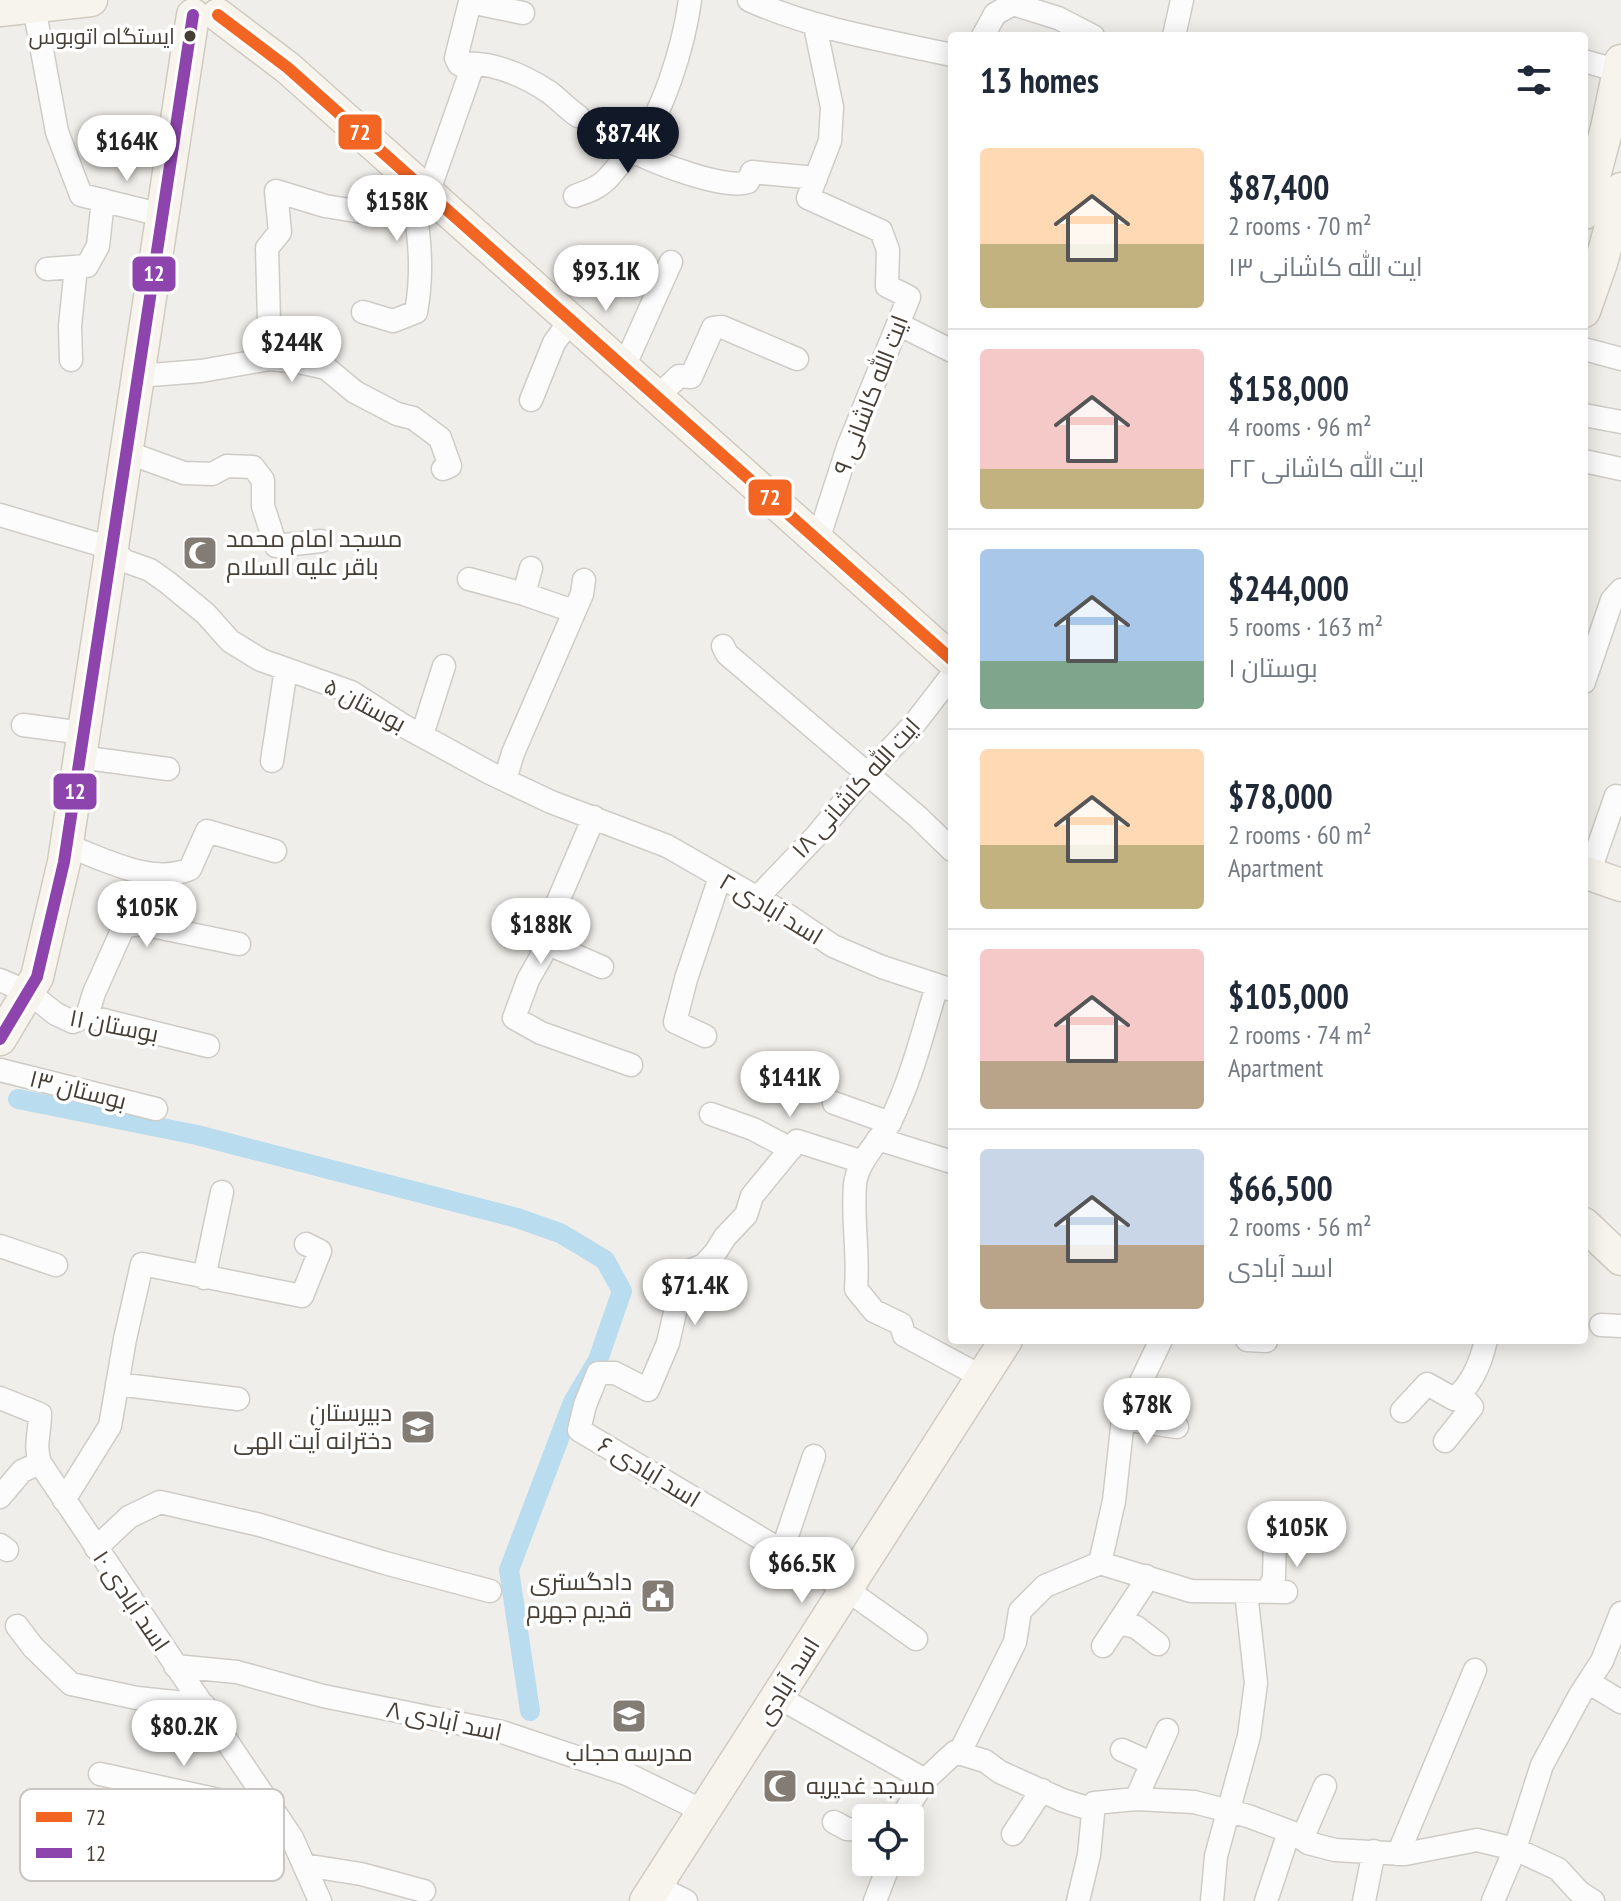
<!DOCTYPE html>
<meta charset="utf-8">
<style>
:root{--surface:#fff;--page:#f6f6f7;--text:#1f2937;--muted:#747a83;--line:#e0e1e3;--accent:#111827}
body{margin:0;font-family:"PT Sans Narrow",Cairo,sans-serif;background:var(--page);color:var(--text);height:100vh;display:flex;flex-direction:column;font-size:30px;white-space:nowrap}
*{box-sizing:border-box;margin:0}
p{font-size:26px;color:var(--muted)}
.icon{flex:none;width:44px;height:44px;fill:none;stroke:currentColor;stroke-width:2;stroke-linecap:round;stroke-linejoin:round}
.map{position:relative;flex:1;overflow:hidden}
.panel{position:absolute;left:948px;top:32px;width:640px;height:1312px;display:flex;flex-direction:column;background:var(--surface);border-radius:8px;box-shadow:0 4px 20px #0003}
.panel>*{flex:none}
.buttons{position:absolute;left:852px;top:1804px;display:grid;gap:16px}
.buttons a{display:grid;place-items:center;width:72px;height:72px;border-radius:8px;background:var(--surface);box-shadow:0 4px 20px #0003;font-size:40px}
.price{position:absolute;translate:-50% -68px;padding:0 18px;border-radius:28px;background:#fff;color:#222;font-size:26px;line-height:52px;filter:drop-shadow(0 2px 4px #0008)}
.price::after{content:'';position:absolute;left:50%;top:48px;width:24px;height:18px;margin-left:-12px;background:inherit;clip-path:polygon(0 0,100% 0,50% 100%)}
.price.on{background:var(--accent);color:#fff}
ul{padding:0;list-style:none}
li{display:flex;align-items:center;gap:24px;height:200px;padding:0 32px}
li+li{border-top:2px solid var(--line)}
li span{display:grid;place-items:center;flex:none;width:224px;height:160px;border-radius:8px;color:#555}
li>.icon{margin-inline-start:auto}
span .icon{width:96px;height:96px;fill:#fffc;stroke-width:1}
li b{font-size:34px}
h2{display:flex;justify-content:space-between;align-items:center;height:96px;padding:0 32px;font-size:34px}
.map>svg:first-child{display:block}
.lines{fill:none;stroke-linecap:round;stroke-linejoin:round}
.canal{stroke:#b9dcef;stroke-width:20}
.street-casing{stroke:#ceccc7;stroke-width:25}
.secondary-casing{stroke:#d0cbc1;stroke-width:35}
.street{stroke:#fdfcfc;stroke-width:22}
.secondary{stroke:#f7f4ee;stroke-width:32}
.bus-1-casing{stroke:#fff;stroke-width:18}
.bus-2-casing{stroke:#fff;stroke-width:18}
.bus-1{stroke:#f26522;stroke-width:12}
.bus-2{stroke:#8e44ad;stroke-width:12}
.bus-dot{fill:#473f36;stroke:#fff;stroke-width:3}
.labels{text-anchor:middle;stroke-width:7;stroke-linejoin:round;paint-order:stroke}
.bus-label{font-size:22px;fill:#473f36;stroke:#fff;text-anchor:end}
.street-label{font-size:24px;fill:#473f36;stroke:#fff}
.poi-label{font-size:24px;fill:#473f36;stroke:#fff;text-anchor:start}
.key{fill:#fff;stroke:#c8c5c3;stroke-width:2}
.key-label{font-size:22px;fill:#473f36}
.line-badge{stroke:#fff;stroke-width:3}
.badge-label{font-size:22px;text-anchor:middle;font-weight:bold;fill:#fff}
</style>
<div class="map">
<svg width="1621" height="1901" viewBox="0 0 1621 1901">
<rect width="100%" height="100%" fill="#f0eeea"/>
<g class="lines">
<path class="canal" d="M18,1099L197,1135L517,1218L560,1233L605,1260L622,1291L598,1360L573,1402L509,1570L530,1711"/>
<defs>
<path id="street" d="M690,0C684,44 663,117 633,151C655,163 725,190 748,182L752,172L816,178
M749,0C813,29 883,40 952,55
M34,7L57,132L81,195L162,215
M815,26L832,107L830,141L808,198L881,231L888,250L887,286L909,297L848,447L818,540
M983,36L995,14L1013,4L1058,18L1093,36
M1174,36L1182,0
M1584,61L1619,71
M459,64C490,61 523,75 549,92C559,99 566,108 578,116
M575,196C586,192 597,189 606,180C616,170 621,160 633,151
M47,269L87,266L98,246L103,200
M363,312L393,321L416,312C423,274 420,240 414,203L428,193L471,71L459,64L456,58L470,2L523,13
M898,324L952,351
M1584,349L1621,359
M270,359L267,248L280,232L276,191L325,206L362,212L392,204L414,203
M71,360L70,326L76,267
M624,367L671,262
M138,376L201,371L270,359L299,362L326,368L355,392L397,414L413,418L440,438L450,466L443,469
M657,397L679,376L691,377L713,328L722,327L797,359
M531,400L554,343L571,319
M1584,415L1621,422
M126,452L184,473L212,474L227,466L253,467L263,480V506L276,546L321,541
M1584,461L1621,469
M0,515L111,548L125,561L150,570L167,582L206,614L230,641L261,660L351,692L404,726L490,773L551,802L667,846L789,916L833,946L882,967L952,990
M469,579L524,594L573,611
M524,594L531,568
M723,646L727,654L918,817L952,850
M1584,682L1612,600L1621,590
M23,725L83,733
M422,735L444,666
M80,757L168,769
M272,761L286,669
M505,780L513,753L582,594L584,580
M594,817L541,941L602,967
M66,845C104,859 151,886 190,869L207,831L275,851
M1589,873L1616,796
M757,898L817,835L867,774L915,723L952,675
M541,941L542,955L528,980L514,1018L541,1033L631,1065
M0,980L28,992L56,1014L73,1022L87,1016L208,1046
M937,986C923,1031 912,1078 891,1120C880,1142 858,1159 855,1184C852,1219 859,1254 856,1289L874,1311L901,1324L904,1335L982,1377
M87,1016L94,993L124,926L142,924L239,944
M705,1036L675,1022L686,979L720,877
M0,1070L156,1109
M834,1103L890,1123
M711,1114L753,1129L791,1149
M878,1139L952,1162
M863,1162L797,1141L752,1196L746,1215L725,1237L715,1253L704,1265L684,1273L668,1343L648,1390L615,1373H598L585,1405L579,1430L846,1589L916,1639
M0,1246L56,1265
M204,1278L222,1192
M1601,1325L1621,1326
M1247,1340L1266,1341
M117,1384L238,1399
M0,1398L40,1414C40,1433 34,1445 40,1463L292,1838L320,1901
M1402,1411L1427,1384L1454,1399C1472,1385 1481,1362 1486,1340
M1123,1419L1177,1427
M1445,1441L1472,1407L1460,1394
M0,1497L22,1471L40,1463
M64,1500L110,1426L125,1339L142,1264L302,1296L320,1251L306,1244
M0,1545L7,1550
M96,1548L129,1517L160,1502L260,1525L385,1563L490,1591
M782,1551L814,1456
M1100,1563L1114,1501L1123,1419L1161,1340
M1268,1591L1274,1578L1275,1537
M1118,1623L1136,1627L1158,1644
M17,1626L33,1647L71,1684L137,1698L204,1705
M1103,1646L1142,1587L1146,1576
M175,1666L237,1672L323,1696L502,1732L627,1774L703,1811
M1590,1683L1621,1702
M778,1697L925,1780
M1122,1750L1151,1763
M959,1754L1015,1642L1020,1611L1045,1586L1100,1563L1191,1591L1286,1592
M100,1774L251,1807L269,1802
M1136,1799L1167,1730
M901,1818L925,1780L955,1752L985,1761L1000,1772L1062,1800L1093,1810
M834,1822L847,1829L866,1830
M1013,1834L1042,1790
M1302,1839L1325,1786
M1398,1854L1475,1670
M304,1865L361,1874L424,1891
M656,1886L686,1901
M875,1901L890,1862
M1078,1901L1089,1855L1094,1803L1136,1799L1194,1802L1248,1816L1296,1834L1308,1843L1335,1850L1405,1854L1477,1840L1515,1849L1542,1765L1580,1695L1602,1661L1621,1613
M1212,1901L1216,1856L1249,1736L1256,1683L1246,1592
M1266,1901L1289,1832
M1364,1901L1374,1851
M1493,1901L1515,1849L1558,1869L1579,1892L1593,1901"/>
<path id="secondary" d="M0,10L91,0
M218,15L288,68L952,660
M1584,213L1607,128L1621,61
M1584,311L1601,263L1621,189
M1584,872L1621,885
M0,1039L37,977L64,862L193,15
M1584,1224L1621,1259
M646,1901L1006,1340"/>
</defs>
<use href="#street" class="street-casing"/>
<use href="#secondary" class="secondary-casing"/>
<use href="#street" class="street"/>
<use href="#secondary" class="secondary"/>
<defs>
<path id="bus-1" d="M218,15L288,68L952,660"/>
<path id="bus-2" d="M0,1039L37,977L64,862L193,15"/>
</defs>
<use href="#bus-1" class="bus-1-casing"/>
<use href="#bus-2" class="bus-2-casing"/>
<use href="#bus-1" class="bus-1"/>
<use href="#bus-2" class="bus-2"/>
</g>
<defs>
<symbol id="mosque-square" viewBox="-11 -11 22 22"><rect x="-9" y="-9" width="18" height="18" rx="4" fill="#827c75" stroke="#fff"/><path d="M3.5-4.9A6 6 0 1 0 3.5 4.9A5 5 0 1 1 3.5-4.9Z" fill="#fff"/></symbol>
<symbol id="school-square" viewBox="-11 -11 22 22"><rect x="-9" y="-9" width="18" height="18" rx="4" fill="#827c75" stroke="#fff"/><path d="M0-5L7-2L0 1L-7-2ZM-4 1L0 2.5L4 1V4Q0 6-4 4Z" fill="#fff"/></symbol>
<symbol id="civic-square" viewBox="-11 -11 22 22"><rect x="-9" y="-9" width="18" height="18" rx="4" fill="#827c75" stroke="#fff"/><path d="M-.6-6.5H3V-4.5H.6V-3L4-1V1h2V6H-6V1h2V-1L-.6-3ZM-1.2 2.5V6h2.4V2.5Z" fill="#fff"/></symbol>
</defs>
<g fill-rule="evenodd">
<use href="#mosque-square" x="180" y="533" width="40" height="40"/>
<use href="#school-square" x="398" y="1407" width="40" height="40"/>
<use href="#civic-square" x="638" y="1576" width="40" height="40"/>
<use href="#school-square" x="609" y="1696" width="40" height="40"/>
<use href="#mosque-square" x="760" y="1766" width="40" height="40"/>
</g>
<circle class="bus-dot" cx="190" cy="36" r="7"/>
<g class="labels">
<g class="bus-label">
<text x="175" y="44">ایستگاه اتوبوس</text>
</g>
<g class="street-label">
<text transform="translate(871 395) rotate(-69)" y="8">ایت الله کاشانی ۹</text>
<text transform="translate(365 705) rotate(28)" y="8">بوستان ۵</text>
<text transform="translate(856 788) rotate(-48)" y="8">ایت الله کاشانی ۱۸</text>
<text transform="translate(771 909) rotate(31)" y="8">اسد آبادی ۲</text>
<text transform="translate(114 1026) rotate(11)" y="8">بوستان ۱۱</text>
<text transform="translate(78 1090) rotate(14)" y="8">بوستان ۱۳</text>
<text transform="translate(649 1472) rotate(31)" y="8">اسد آبادی ۶</text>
<text transform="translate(131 1601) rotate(56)" y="8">اسد آبادی ۱۰</text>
<text transform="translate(788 1681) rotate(-58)" y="8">اسد آبادی</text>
<text transform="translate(444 1721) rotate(12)" y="8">اسد آبادی ۸</text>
</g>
<g class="poi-label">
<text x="226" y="547">مسجد امام محمد<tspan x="226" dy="28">باقر علیه السلام</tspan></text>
<text x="392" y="1421" text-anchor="end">دبیرستان<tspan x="392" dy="28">دخترانه آیت الهی</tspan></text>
<text x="632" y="1590" text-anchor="end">دادگستری<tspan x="632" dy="28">قدیم جهرم</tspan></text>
<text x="629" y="1761" text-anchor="middle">مدرسه حجاب</text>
<text x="806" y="1794">مسجد غدیریه</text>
</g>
</g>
<rect x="20" y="1789" width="264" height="92" rx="12" class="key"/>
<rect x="36" y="1812" width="36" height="10" fill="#f26522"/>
<rect x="36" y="1848" width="36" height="10" fill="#8e44ad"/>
<g class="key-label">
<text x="86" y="1825">72</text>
<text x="86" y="1861">12</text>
</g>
<g class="line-badge">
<rect x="337" y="113" width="46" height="38" rx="8" fill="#f26522"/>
<rect x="131" y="255" width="46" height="38" rx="8" fill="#8e44ad"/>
<rect x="747" y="478" width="46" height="39" rx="8" fill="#f26522"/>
<rect x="52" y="772" width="46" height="39" rx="8" fill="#8e44ad"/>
</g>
<g class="badge-label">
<text x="360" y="140">72</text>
<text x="154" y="281">12</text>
<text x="770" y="505">72</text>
<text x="75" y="799">12</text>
</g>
</svg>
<div class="buttons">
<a><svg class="icon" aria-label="locate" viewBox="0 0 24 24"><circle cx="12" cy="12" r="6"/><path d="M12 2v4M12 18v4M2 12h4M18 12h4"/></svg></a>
</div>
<b class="price on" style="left:628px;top:175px">$87.4K</b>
<b class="price" style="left:127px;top:183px">$164K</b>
<b class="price" style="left:397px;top:243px">$158K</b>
<b class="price" style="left:606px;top:313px">$93.1K</b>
<b class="price" style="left:292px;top:384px">$244K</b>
<b class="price" style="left:147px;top:949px">$105K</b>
<b class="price" style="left:541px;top:966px">$188K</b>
<b class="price" style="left:790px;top:1119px">$141K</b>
<b class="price" style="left:695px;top:1327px">$71.4K</b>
<b class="price" style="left:1147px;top:1446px">$78K</b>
<b class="price" style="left:1297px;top:1569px">$105K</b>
<b class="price" style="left:802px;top:1605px">$66.5K</b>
<b class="price" style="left:184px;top:1768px">$80.2K</b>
<section class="panel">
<h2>13 homes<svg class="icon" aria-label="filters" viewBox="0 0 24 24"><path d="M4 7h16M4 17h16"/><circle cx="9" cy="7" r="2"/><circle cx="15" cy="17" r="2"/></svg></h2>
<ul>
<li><span style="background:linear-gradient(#ffd9b3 60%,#c2b280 0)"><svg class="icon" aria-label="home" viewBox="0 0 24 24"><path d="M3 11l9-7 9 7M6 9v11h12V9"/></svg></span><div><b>$87,400</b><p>2 rooms · 70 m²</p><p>ایت الله کاشانی ۱۳</p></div></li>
<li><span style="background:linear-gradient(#f6c9c9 75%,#c2b280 0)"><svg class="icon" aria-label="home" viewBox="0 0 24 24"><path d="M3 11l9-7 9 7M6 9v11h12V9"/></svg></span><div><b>$158,000</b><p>4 rooms · 96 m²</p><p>ایت الله کاشانی ۲۲</p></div></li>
<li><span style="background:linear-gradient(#a9c7e8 70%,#7fa58c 0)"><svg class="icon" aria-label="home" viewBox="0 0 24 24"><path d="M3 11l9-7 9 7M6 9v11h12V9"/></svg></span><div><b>$244,000</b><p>5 rooms · 163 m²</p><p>بوستان ۱</p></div></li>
<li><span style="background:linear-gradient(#ffd9b3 60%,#c2b280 0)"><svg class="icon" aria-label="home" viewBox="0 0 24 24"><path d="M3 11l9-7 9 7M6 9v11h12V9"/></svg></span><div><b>$78,000</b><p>2 rooms · 60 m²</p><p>Apartment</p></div></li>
<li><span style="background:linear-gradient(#f6c9c9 70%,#b9a48a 0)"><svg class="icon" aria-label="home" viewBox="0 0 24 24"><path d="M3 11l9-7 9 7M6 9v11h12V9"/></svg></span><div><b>$105,000</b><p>2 rooms · 74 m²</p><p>Apartment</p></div></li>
<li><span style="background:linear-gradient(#c9d6e8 60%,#b9a48a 0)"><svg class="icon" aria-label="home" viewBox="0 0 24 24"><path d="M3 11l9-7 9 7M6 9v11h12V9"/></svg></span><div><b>$66,500</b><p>2 rooms · 56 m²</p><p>اسد آبادی</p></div></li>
</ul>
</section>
</div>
